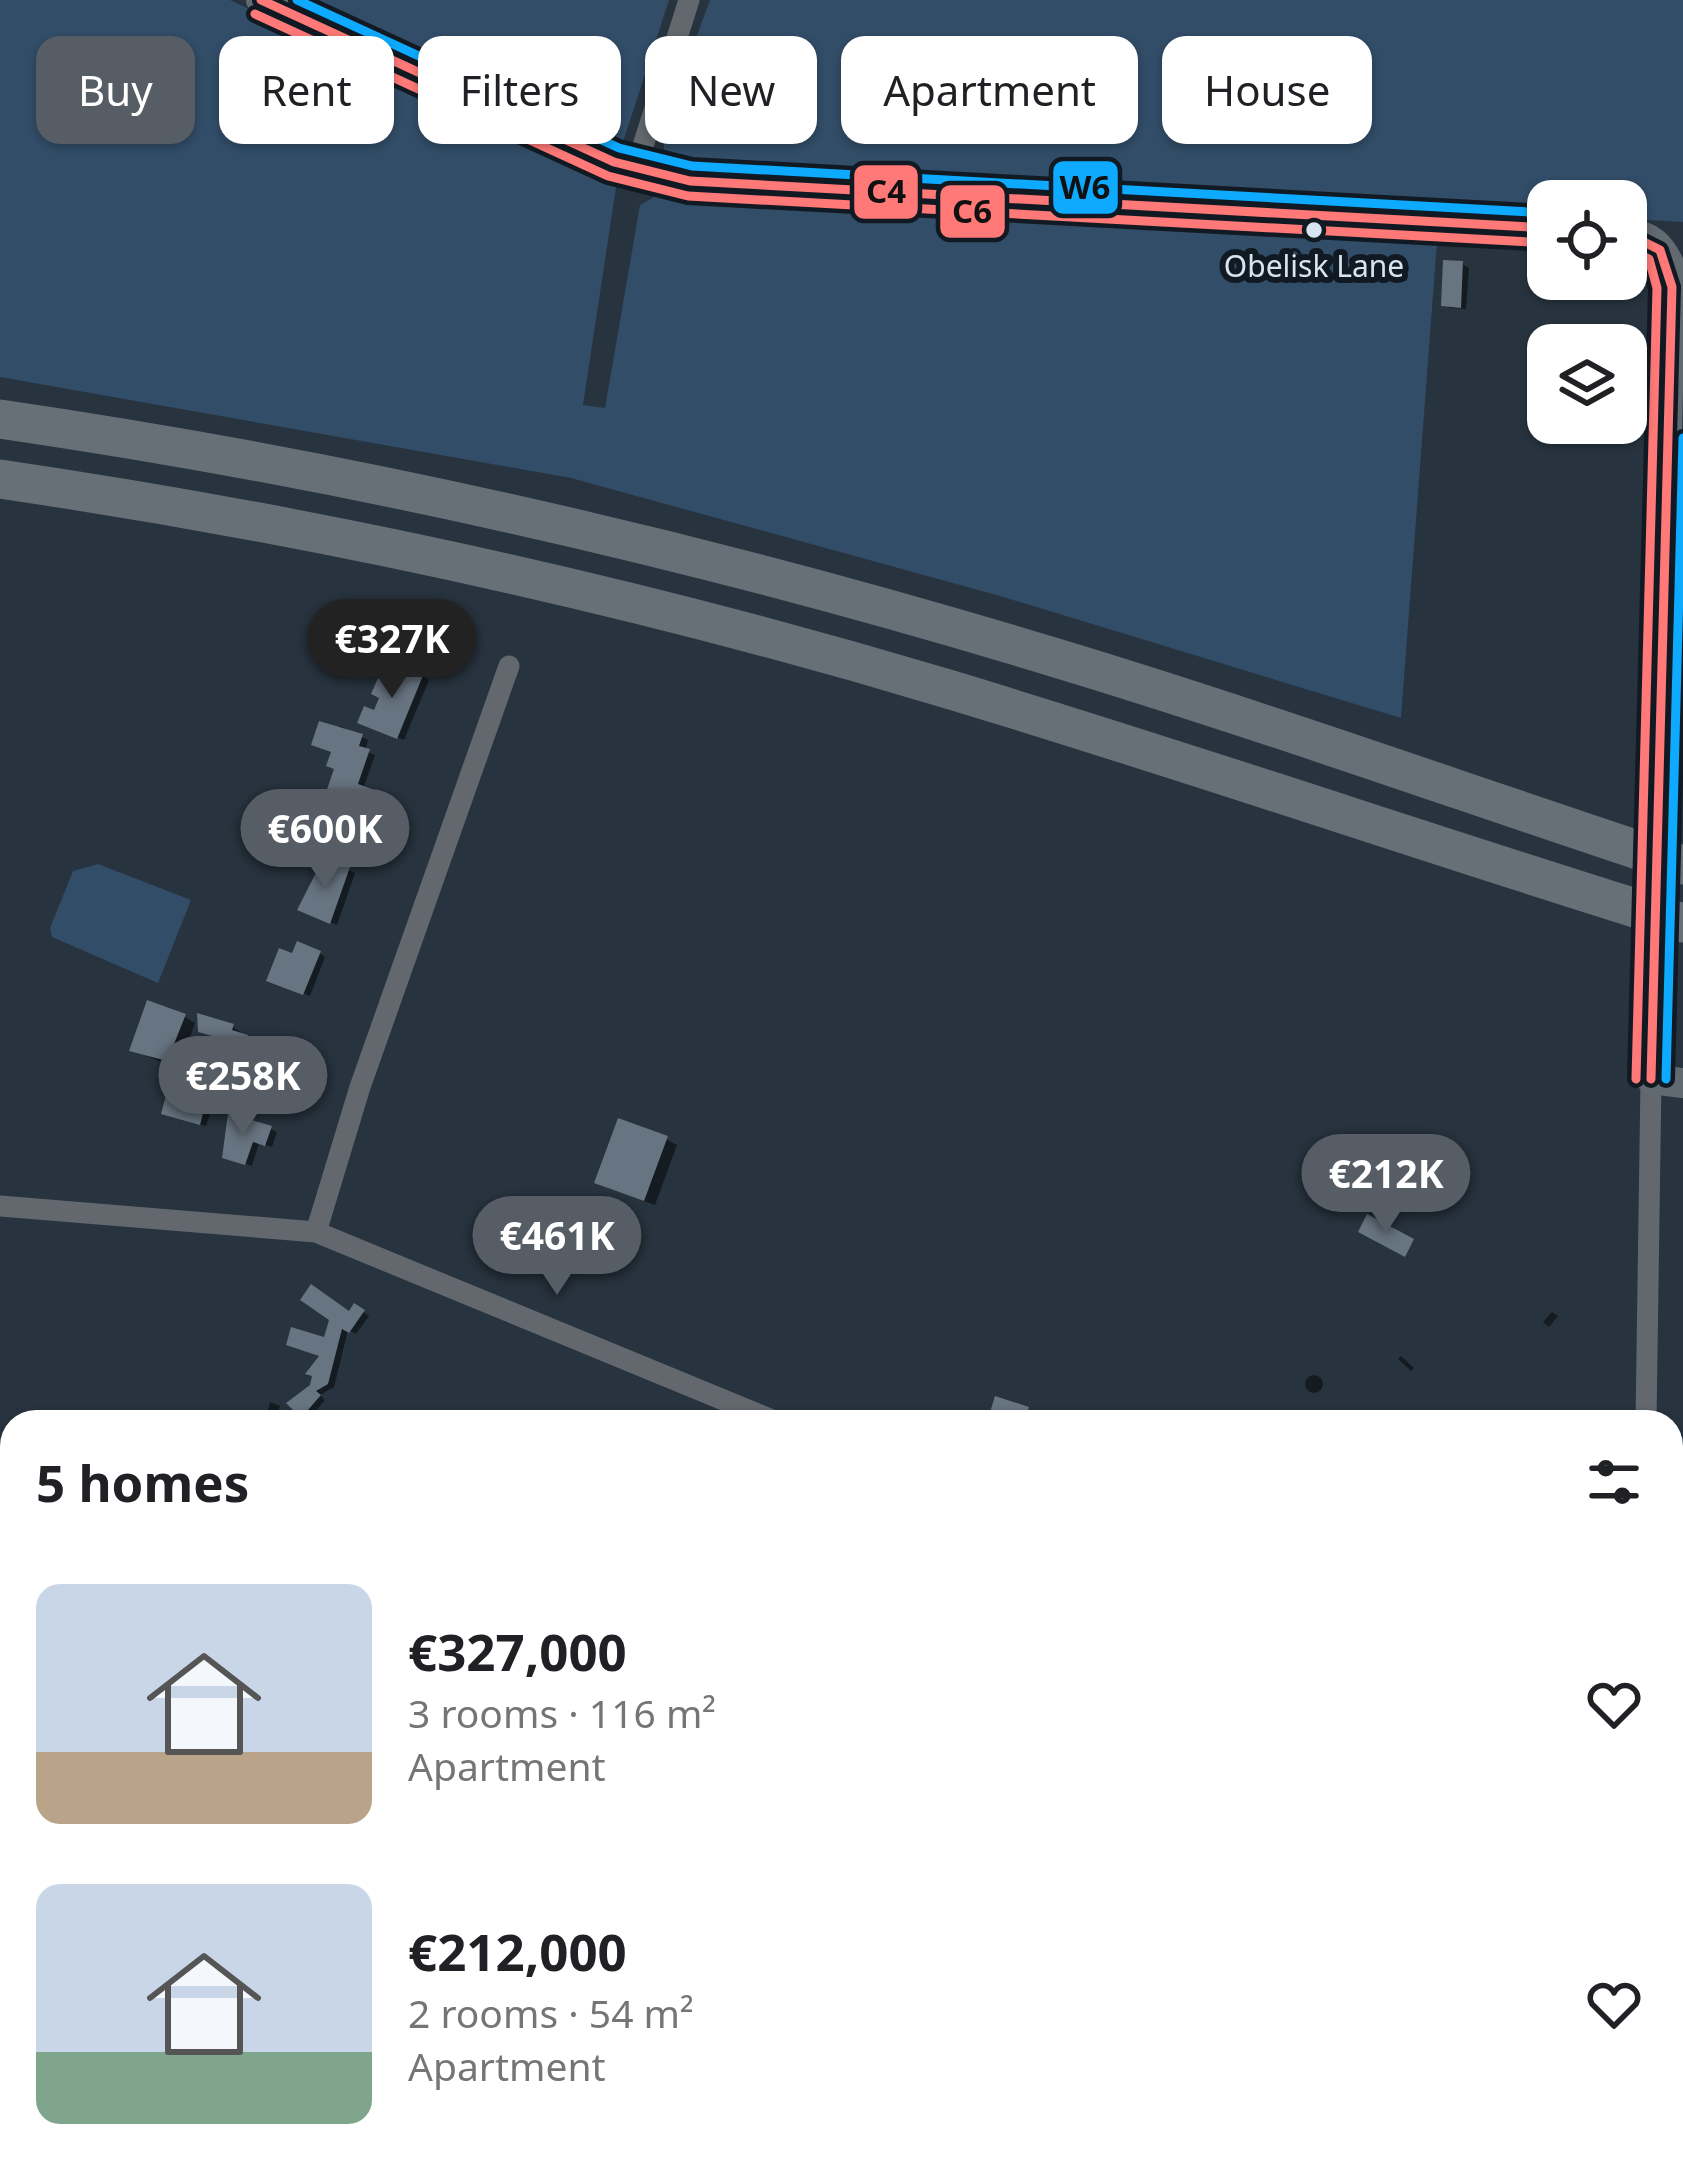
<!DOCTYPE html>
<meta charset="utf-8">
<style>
:root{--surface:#fff;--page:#f2f2f2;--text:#202124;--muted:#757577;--accent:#565d64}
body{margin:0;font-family:"Noto Sans",sans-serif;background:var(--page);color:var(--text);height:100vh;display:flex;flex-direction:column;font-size:45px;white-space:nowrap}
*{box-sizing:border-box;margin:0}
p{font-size:39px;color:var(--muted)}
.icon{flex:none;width:66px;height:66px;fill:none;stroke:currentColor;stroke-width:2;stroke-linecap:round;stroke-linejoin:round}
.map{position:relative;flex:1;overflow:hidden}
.sheet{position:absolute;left:0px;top:1410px;width:1683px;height:768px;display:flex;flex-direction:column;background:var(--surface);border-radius:36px 36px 0 0;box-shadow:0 3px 9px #0004}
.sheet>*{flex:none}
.guide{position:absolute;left:36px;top:36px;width:1611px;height:108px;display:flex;gap:24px}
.fabs{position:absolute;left:1527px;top:180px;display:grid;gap:24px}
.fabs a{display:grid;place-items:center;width:120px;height:120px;border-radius:24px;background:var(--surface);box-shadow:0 3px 9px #0004;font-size:60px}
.price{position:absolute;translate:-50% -102px;padding:0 27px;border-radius:42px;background:var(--accent);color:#fff;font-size:39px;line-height:78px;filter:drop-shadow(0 3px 6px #0008)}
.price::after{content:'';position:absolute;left:50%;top:72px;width:36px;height:27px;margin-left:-18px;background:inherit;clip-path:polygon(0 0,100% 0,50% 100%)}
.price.current{background:#222;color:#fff}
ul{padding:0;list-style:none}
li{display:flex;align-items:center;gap:36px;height:300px;padding:0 36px}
li span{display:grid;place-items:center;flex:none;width:336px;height:240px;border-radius:24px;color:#555}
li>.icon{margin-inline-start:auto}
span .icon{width:144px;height:144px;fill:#fffc;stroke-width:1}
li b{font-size:51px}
h2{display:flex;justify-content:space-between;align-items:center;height:144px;padding:0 36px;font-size:51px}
.pill{padding:0 42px;border-radius:24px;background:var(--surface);box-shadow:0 3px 9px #0004;font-size:42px;line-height:108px}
.pill.current{background:var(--accent);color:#fff}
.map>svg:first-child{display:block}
.green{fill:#324d68}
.forest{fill:#456788}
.shadow{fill:#0007}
.building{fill:#677481}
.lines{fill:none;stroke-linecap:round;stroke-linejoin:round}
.street{stroke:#62686d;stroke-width:21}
.secondary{stroke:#626a71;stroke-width:30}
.highway{stroke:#676f77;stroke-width:39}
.bus-1-casing{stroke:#111a23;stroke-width:18}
.bus-2-casing{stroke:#111a23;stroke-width:18}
.bus-3-casing{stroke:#111a23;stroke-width:18}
.bus-1{stroke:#fe7977;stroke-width:9}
.bus-2{stroke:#fe7977;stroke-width:9}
.bus-3{stroke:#0daaff;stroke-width:9}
.bus-dot{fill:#d7e4f1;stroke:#111a23;stroke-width:4.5}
.labels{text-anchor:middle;stroke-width:12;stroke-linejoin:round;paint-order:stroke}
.bus-label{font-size:30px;fill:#d7e4f1;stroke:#111a23}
.line-badge{stroke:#111a23;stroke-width:4.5}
.pale-badge-label{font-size:33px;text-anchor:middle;font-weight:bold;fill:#111}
</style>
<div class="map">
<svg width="1683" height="2178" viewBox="0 0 1683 2178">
<rect width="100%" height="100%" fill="#27333e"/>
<path class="green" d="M0,0H230L617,181L583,405L605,408L640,205L659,194L1437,242L1401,718L1000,596L571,478L0,377Z
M304,0H669L623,142Z
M710,0H1683V222L1626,219V201H1548V215L706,171L676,164L664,149L665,122Z
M98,864L191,900L158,983L52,937L50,928L73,871Z
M0,1928L12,1929V2132L0,2151Z
M56,2166H522V2178H48Z"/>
<path class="forest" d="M1044,2166H1214L1187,2178H1024Z"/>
<path class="shadow" d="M1462,264L1469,268L1466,309L1450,308L1444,305Z
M423,676L429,680L404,740L367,725L387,685Z
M340,726L368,740L365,751L375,755L363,789L377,796L370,816L333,803Z
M344,844L350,848L345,860L317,849Z
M349,870L355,873L337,925L307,913Z
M319,953L325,957L310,996L276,983L294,957Z
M185,1017L195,1023L183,1056L232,1070L240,1043L207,1034L233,1027L253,1041L241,1080L181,1062L178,1069L132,1050Z
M308,1054L314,1057L297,1113L274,1107L284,1063Z
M204,1109L210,1113L206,1126L171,1116Z
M270,1129L277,1132L272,1147L259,1143L252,1166L225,1156Z
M666,1139L677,1145L655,1205L608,1188Z
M355,1307L369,1316L356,1334L348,1330L334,1387L320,1395L325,1400L309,1419L290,1404L313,1387L326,1340Z
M1552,1312L1558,1316L1549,1327L1543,1322Z
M1401,1356L1414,1368L1411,1371L1398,1359Z
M1305 1384a9 9 0 1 1 18 0a9 9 0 1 1-18 0Z
M270,1402L280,1406L276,1418L267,1414Z
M548,2166H583L597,2173L596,2178H546Z
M617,2166H712L710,2178H651Z
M733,2166H784L786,2167L784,2178L757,2173L756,2178H730Z"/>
<path class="building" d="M1443,260L1463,261L1461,308L1441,306Z
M394,661L424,673L397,739L357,723L364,706L374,710L379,698L371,694L378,678L386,681Z
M319,721L363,734L359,746L370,749L358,784L372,789L363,814L323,801L334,769L326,766L331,752L311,745Z
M315,829L345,841L338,859L307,847Z
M324,857L350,867L330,924L297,910Z
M297,941L321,951L303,995L266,981L279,948L292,953Z
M147,1000L186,1014L172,1049L230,1066L237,1043L198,1032L197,1013L234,1024L232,1030L248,1035L235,1079L129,1051Z
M270,1040L309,1051L291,1112L264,1105L281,1063L265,1058Z
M166,1095L205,1106L200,1125L161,1114Z
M228,1113L272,1126L265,1146L253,1142L245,1165L222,1158Z
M618,1118L668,1136L644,1201L594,1183Z
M1367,1214L1414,1239L1405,1257L1358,1232Z
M311,1284L349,1311L354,1303L365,1310L349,1333L342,1329L328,1384L316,1391L321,1395L301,1418L286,1403L310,1385L312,1376L305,1374L319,1356L286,1345L291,1327L324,1337L329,1320L300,1300Z
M995,1396L1029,1407L1025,1422H987Z
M545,2166H587L585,2178H543Z
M701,2166L698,2178H657L612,2168Z
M730,2166H775L773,2175L747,2169L745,2178H727Z"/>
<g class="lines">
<path class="street" d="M636,168L689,0
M0,1206L316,1232L777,1422
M316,1232L360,1087L509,666
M1646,1422L1651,1079
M1613,2166L1620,2178"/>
<path class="secondary" d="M261,0L614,162L690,181L1548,228
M1626,233C1651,235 1661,246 1671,268L1651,1079L1683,1083"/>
<path class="highway" d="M0,419C357,471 708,552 1053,657C1265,721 1473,796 1683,865
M0,479C320,526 638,596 948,689C1194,763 1437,847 1683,923"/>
<defs>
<path id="bus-1" d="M261,0L614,162L690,181L1548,228
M1626,233L1660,250L1672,287L1651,1079"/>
<path id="bus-2" d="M255,14L608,176L688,196L1547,243
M1626,248L1649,259L1657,288L1636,1079"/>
<path id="bus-3" d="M297,0L619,148L692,166L1548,213
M1666,1079L1683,438"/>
</defs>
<use href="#bus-1" class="bus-1-casing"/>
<use href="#bus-2" class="bus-2-casing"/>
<use href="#bus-3" class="bus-3-casing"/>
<use href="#bus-1" class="bus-1"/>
<use href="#bus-2" class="bus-2"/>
<use href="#bus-3" class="bus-3"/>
</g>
<circle class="bus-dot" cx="1314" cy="230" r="10"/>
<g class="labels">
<g class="bus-label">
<text x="1314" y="277">Obelisk Lane</text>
</g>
</g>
<g class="line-badge">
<rect x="1051" y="159" width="69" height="57" rx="12" fill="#0daaff"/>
<rect x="852" y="163" width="68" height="58" rx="12" fill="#fe7977"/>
<rect x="938" y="183" width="69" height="57" rx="12" fill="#fe7977"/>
</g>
<g class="pale-badge-label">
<text x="1085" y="199">W6</text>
<text x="886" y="203">C4</text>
<text x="972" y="223">C6</text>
</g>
</svg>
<div class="fabs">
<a><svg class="icon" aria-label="locate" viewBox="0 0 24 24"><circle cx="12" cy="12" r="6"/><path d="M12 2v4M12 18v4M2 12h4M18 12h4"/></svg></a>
<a><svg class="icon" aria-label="layers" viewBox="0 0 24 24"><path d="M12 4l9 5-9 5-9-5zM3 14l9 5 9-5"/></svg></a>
</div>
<b class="price current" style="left:392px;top:701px">€327K</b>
<b class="price" style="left:325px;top:891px">€600K</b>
<b class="price" style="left:243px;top:1138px">€258K</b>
<b class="price" style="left:1386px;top:1236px">€212K</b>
<b class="price" style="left:557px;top:1298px">€461K</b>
<div class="guide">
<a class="pill current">Buy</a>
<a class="pill">Rent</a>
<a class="pill">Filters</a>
<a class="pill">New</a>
<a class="pill">Apartment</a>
<a class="pill">House</a>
</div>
<section class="sheet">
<h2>5 homes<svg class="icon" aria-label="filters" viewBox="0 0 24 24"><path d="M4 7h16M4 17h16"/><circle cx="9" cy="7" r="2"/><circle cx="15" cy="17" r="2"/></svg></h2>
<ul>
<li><span style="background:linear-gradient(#c9d6e8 70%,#b9a48a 0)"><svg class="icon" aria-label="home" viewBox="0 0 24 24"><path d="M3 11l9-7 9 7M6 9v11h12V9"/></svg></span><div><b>€327,000</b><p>3 rooms · 116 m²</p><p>Apartment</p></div><svg class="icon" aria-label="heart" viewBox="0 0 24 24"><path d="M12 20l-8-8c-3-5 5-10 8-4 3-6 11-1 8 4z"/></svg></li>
<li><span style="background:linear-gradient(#c9d6e8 70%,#7fa58c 0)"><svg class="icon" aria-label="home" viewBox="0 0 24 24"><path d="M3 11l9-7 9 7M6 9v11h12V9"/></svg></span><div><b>€212,000</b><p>2 rooms · 54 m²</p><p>Apartment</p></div><svg class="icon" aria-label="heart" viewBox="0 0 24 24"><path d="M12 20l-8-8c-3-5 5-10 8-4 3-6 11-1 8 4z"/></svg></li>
</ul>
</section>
</div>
